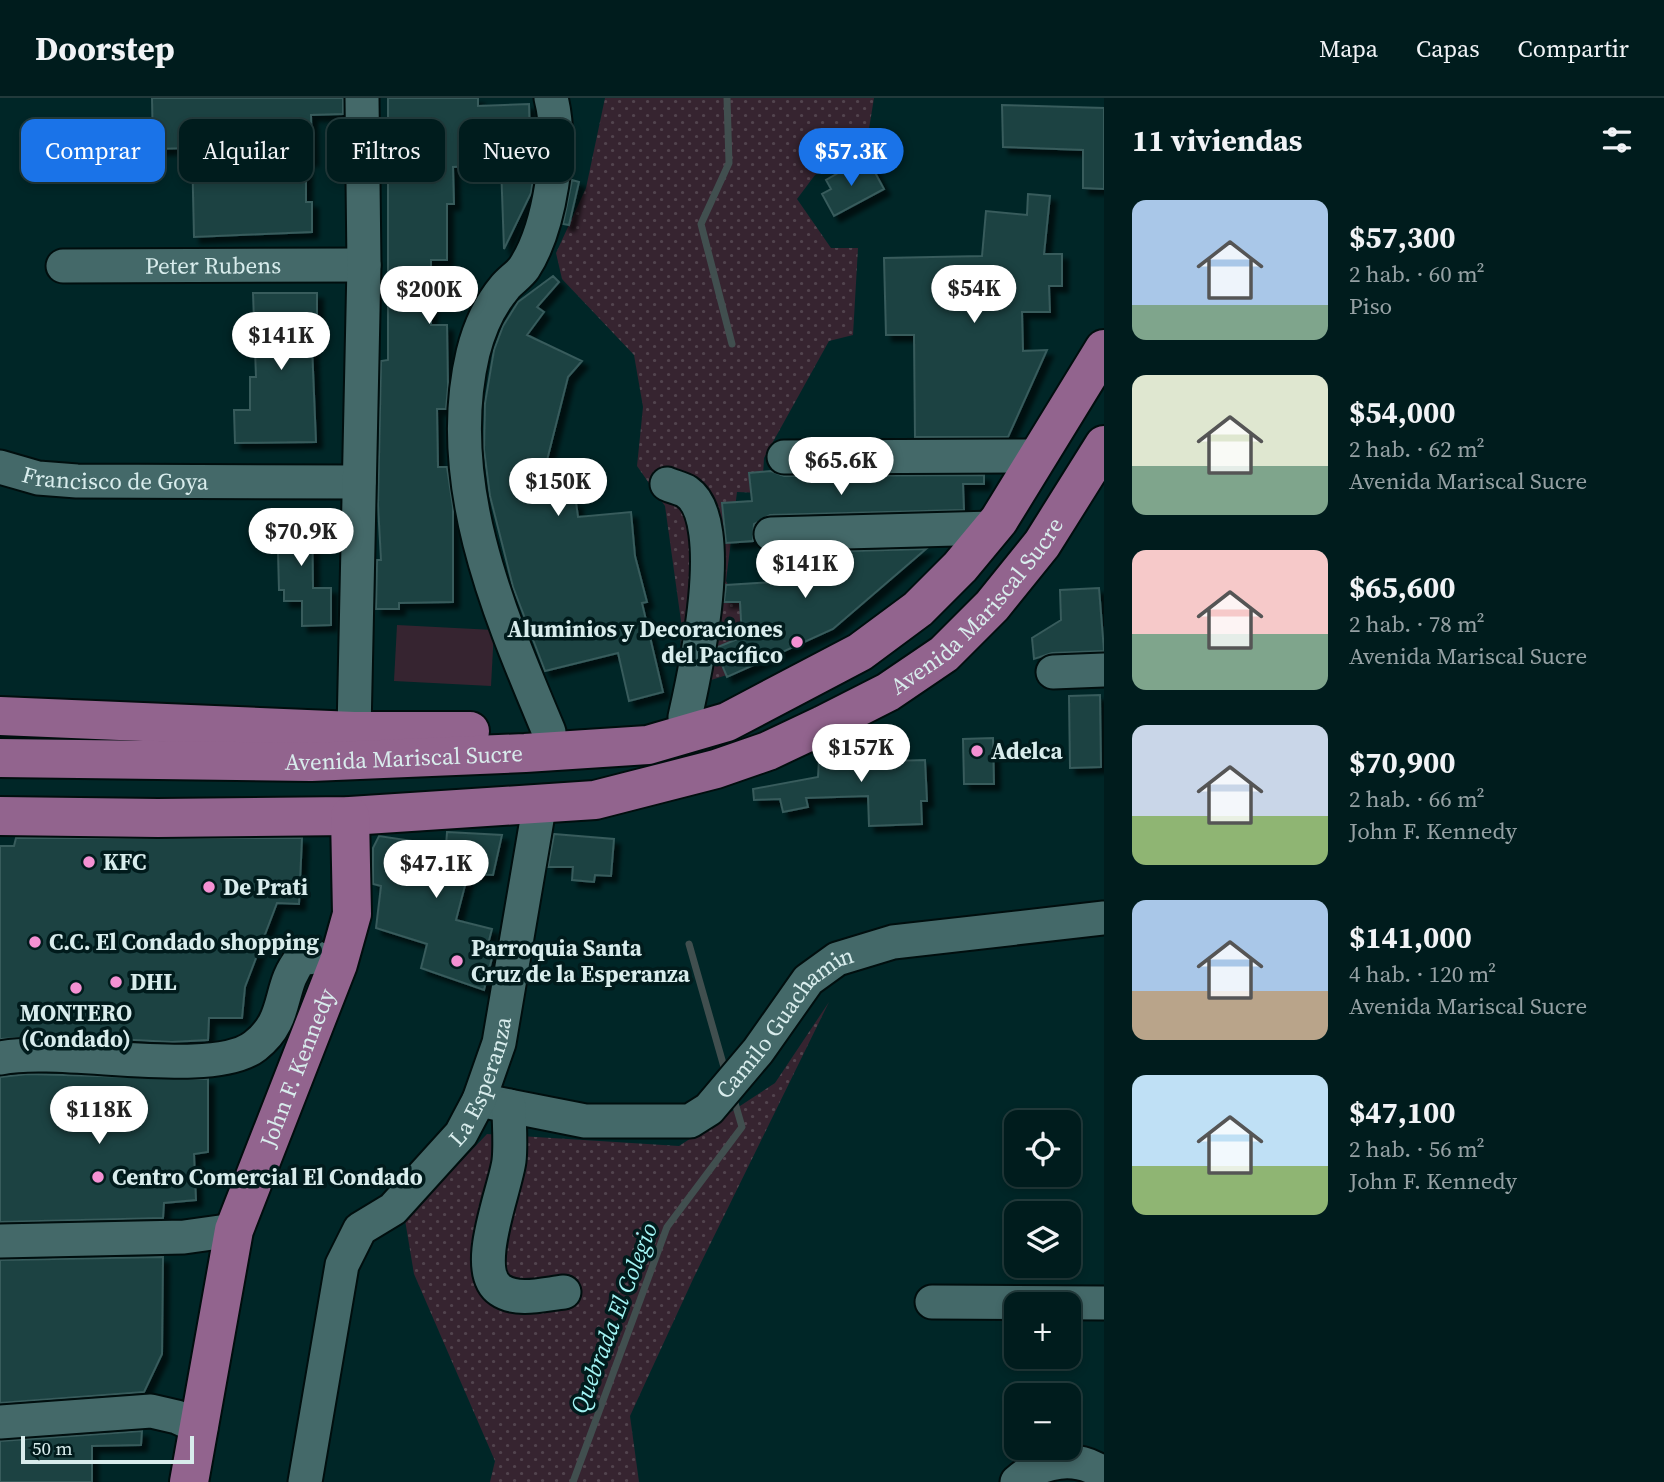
<!DOCTYPE html>
<html lang="es">
<meta charset="utf-8">
<style>
:root{--surface:#001c1d;--page:#0a2526;--text:#f1f3f6;--muted:#95a1a4;--line:#223a3b;--accent:#1a73e8}
body{margin:0;font-family:"Source Serif 4",serif;background:var(--page);color:var(--text);height:100vh;display:flex;flex-direction:column;font-size:26px;white-space:nowrap}
*{box-sizing:border-box;margin:0}
p{font-size:23px;color:var(--muted)}
.icon{flex:none;width:38px;height:38px;fill:none;stroke:currentColor;stroke-width:2;stroke-linecap:round;stroke-linejoin:round}
.map{position:relative;flex:1;overflow:hidden}
.side{display:flex;flex-direction:column;background:var(--surface);width:560px}
.side>*{flex:none}
.banner{position:absolute;left:21px;top:21px;width:665px;height:63px;display:flex;gap:14px}
.tools{position:absolute;left:1004px;top:1012px;display:grid;gap:14px}
.tools a{display:grid;place-items:center;width:77px;height:77px;border-radius:14px;background:var(--surface);box-shadow:0 4px 10px #0003,0 0 0 2px var(--line);font-size:35px}
.scale{position:absolute;left:21px;bottom:18px;width:173px;box-sizing:border-box;padding-left:7px;border:4px solid #d8ecec;border-top:0;font-size:19px;line-height:24px;white-space:nowrap;color:#d8ecec;-webkit-text-stroke:5px #011b1c;paint-order:stroke}
.price{position:absolute;translate:-50% -60px;padding:0 16px;border-radius:24px;background:#fff;color:#222;font-size:23px;line-height:46px;filter:drop-shadow(0 2px 4px #0008)}
.price::after{content:'';position:absolute;left:50%;top:42px;width:21px;height:16px;margin-left:-10px;background:inherit;clip-path:polygon(0 0,100% 0,50% 100%)}
.price.active{background:var(--accent);color:#fff}
ul{padding:0;list-style:none}
li{display:flex;align-items:center;gap:21px;height:175px;padding:0 28px}
li span{display:grid;place-items:center;flex:none;width:196px;height:140px;border-radius:14px;color:#555}
li>.icon{margin-inline-start:auto}
span .icon{width:84px;height:84px;fill:#fffc;stroke-width:1}
li b{font-size:30px}
h2{display:flex;justify-content:space-between;align-items:center;height:84px;padding:0 28px;font-size:30px}
.tag{padding:0 24px;border-radius:14px;background:var(--surface);box-shadow:0 4px 10px #0003,0 0 0 2px var(--line);font-size:24px;line-height:63px}
.tag.active{background:var(--accent);color:#fff}
header{display:flex;align-items:center;gap:42px;box-sizing:border-box;height:98px;padding:0 35px;background:var(--surface);border-bottom:2px solid var(--line)}
header strong{font-size:33px}
nav{display:flex;gap:38px;margin-inline-start:auto;font-size:24px}
main{display:flex;flex:1;min-height:0}
.map>svg:first-child{display:block}
.grass{fill:url(#grass-dots)}
.pitch{fill:#362430}
.lines{fill:none;stroke-linecap:round;stroke-linejoin:round}
.stream{stroke:#414f4f;stroke-width:7}
.building{fill:#1e4242;stroke:#375b5c;stroke-width:2;filter:url(#shadow)}
.minor-casing{stroke:#000e0e;stroke-width:37}
.major-casing{stroke:#000e0e;stroke-width:42}
.minor{stroke:#446969;stroke-width:33}
.major{stroke:#92648e;stroke-width:38}
.poi-dot{fill:#f491d3;stroke:#011b1c;stroke-width:2.5}
.labels{text-anchor:middle;stroke-width:7;stroke-linejoin:round;paint-order:stroke}
.street-label{font-size:23px;fill:#d8ecec;stroke:#011b1c}
.poi-label{font-size:23px;font-weight:bold;fill:#d8ecec;stroke:#011b1c;text-anchor:start}
.water-label{font-size:24px;font-style:italic;fill:#a2f4f4;stroke:#011b1c}
</style>
<header>
<strong>Doorstep</strong>
<nav><a>Mapa</a><a>Capas</a><a>Compartir</a></nav>
</header>
<main>
<div class="map">
<svg width="1104" height="1384" viewBox="0 0 1104 1384">
<defs>
<pattern id="grass-dots" width="8" height="8" patternUnits="userSpaceOnUse" patternTransform="scale(1.75)"><rect width="8" height="8" fill="#362430"/><path d="M2 2h.1M6 6h.1" fill="none" stroke="#52444e" stroke-width="1.8" stroke-linecap="round"/></pattern>
<filter id="shadow"><feDropShadow dx="6" dy="6" stdDeviation="2" flood-color="#0009"/></filter>
</defs>
<rect width="100%" height="100%" fill="#002627"/>
<path class="grass" d="M605,0H874L867,43L815,77L797,101L831,150H858L853,237L829,243L764,360L762,395L737,394L726,483L737,503L754,507L756,531L768,564L708,583L680,586L681,523L665,408L637,368L643,309L634,257L562,181L556,155L586,90Z
M829,904L694,1179L630,1318L639,1384H490L495,1363L414,1176L405,1122L487,1036L679,1048L775,985Z"/>
<path class="pitch" d="M397,527L494,532L491,588L394,583Z"/>
<g class="lines">
<path class="stream" d="M727,0L729,65L701,126L732,246
M689,846L726,976
M573,1384L667,1129L742,1029L733,998"/>
</g>
<path class="building" d="M152,0H343V16L311,17L312,62H306V104H312V134L194,139L192,50L153,51Z
M388,0H478V8L529,6L531,73L534,74L531,95L504,151L501,67L453,69L454,106H447V162H431V227H447L448,289L446,311H437L438,369H447L453,409V504L399,505V511H376L377,462H381L378,407L381,263L388,262Z
M1002,7L1104,10V91L1083,90V52L1003,49Z
M856,65L862,75L872,69L884,91L834,118L822,96L831,91L826,82Z
M572,82L579,84L569,127L563,126Z
M1028,96L1050,98L1044,156H1062V188H1049L1050,214H1022L1023,253L1047,252L1008,339H915L914,237H886L884,160L982,158L986,113L1027,117Z
M553,178L559,184L537,209L544,214L527,237L582,263L568,279L543,378L567,375L570,405L576,404L578,419L631,414L635,458L647,504L642,505L663,594L629,603L618,555L545,573L513,489L490,398L484,352L485,305L494,252L503,228L518,204Z
M253,195H317V224H311L316,344L235,345L234,312H250V279H256Z
M771,373L784,378L984,377V386H963L964,412L770,417L754,426L753,443L726,445L722,405L752,403L749,375Z
M312,413L313,490H331V527L302,528V503H284V492H279L277,416Z
M926,451L833,531L727,579L717,555L718,549L742,539L740,504H724L726,487L775,484L773,455Z
M1099,490L1104,553L1052,555L1034,561L1032,540L1061,522L1060,492Z
M1100,597L1101,669L1070,670L1069,598Z
M993,640L994,686H964L963,641Z
M891,641L892,663L925,662L927,703H921L922,726L869,728L868,698L806,700L808,709L783,714L780,701L754,702L753,691L818,679L819,661L847,646Z
M447,734L502,737L493,777L468,776L456,822L492,831L486,854L493,856L484,892L421,870L427,846L376,830L381,788L373,786V750L379,738L446,748Z
M554,736L614,741L611,778L595,777L594,784L572,782L573,769H548Z
M16,740H302L299,806L277,805L245,889L242,920H209L208,942L172,944L60,938L0,941V748H14Z
M28,976L208,981V1054L194,1056L196,1102L164,1105L163,1120L0,1124V979Z
M163,1159L162,1256L144,1294L0,1305V1162Z
M142,1333L141,1347L92,1348V1384H0V1343Z"/>
<g class="lines">
<defs>
<g id="minor">
<path id="s1" d="M63,168L364,167"/>
<path d="M784,359L1040,358"/>
<path id="s2" d="M0,369L38,380L77,383L359,384"/>
<path d="M667,386C673,389 681,390 687,394C729,423 695,575 685,619"/>
<path d="M771,436L993,430"/>
<path d="M1053,574L1104,572"/>
<path d="M354,633L364,167L362,0"/>
<path d="M549,634C500,517 442,385 473,255C479,231 489,208 505,189C511,182 519,177 524,170C550,130 563,46 551,0"/>
<path d="M0,960C61,947 212,982 255,948C290,921 277,889 301,861L315,859"/>
<path id="s3" d="M479,1002L585,1023H690L709,1011L758,953L808,882L837,861L893,844L1104,820"/>
<path d="M509,1008C509,1026 511,1045 509,1063C505,1093 471,1172 500,1192C517,1204 545,1196 564,1194"/>
<path d="M0,1143L184,1139L234,1132"/>
<path d="M932,1204L1104,1205"/>
<path d="M0,1324L151,1313L177,1319L201,1330"/>
<path id="s4" d="M305,1384L342,1167L360,1131L393,1111L461,1036L479,1002L499,945L540,704"/>
<path d="M1017,1384C1041,1362 1077,1356 1104,1376"/>
</g>
<g id="major">
<path d="M0,618L354,633H470"/>
<path id="s5" d="M0,660L311,664L525,655L648,647L727,624L860,554L918,511L960,469L999,422L1104,251"/>
<path id="s6" d="M0,718L158,720L350,718L595,702L716,671L768,653L823,627L888,594L944,556L992,508L1042,446L1104,347"/>
<path id="s7" d="M189,1384L234,1132L338,866L352,816L350,718"/>
</g>
</defs>
<use href="#minor" class="minor-casing"/>
<use href="#major" class="major-casing"/>
<use href="#minor" class="minor"/>
<use href="#major" class="major"/>
</g>
<g class="poi-dot">
<circle cx="797" cy="544" r="7"/>
<circle cx="977" cy="653" r="7"/>
<circle cx="89" cy="764" r="7"/>
<circle cx="209" cy="789" r="7"/>
<circle cx="35" cy="844" r="7"/>
<circle cx="457" cy="863" r="7"/>
<circle cx="116" cy="884" r="7"/>
<circle cx="76" cy="890" r="7"/>
<circle cx="98" cy="1079" r="7"/>
</g>
<g class="labels">
<g class="street-label">
<text dy="8" stroke="none"><textPath href="#s1" startOffset="150">Peter Rubens</textPath></text>
<text dy="8" stroke="none"><textPath href="#s2" startOffset="117">Francisco de Goya</textPath></text>
<text dy="8" stroke="none"><textPath href="#s6" startOffset="1034">Avenida Mariscal Sucre</textPath></text>
<text dy="8" stroke="none"><textPath href="#s5" startOffset="404">Avenida Mariscal Sucre</textPath></text>
<text dy="8" stroke="none"><textPath href="#s3" startOffset="352">Camilo Guachamin</textPath></text>
<text dy="8" stroke="none"><textPath href="#s7" startOffset="430">John F. Kennedy</textPath></text>
<text dy="8" stroke="none"><textPath href="#s4" startOffset="457">La Esperanza</textPath></text>
</g>
<g class="poi-label">
<text x="783" y="539" text-anchor="end">Aluminios y Decoraciones<tspan x="783" dy="26">del Pacífico</tspan></text>
<text x="991" y="661">Adelca</text>
<text x="103" y="772">KFC</text>
<text x="223" y="797">De Prati</text>
<text x="49" y="852">C.C. El Condado shopping</text>
<text x="471" y="858">Parroquia Santa<tspan x="471" dy="26">Cruz de la Esperanza</tspan></text>
<text x="130" y="892">DHL</text>
<text x="76" y="923" text-anchor="middle">MONTERO<tspan x="76" dy="26">(Condado)</tspan></text>
<text x="112" y="1087">Centro Comercial El Condado</text>
</g>
<g class="water-label">
<text transform="translate(614 1220) rotate(-69)" y="8">Quebrada El Colegio</text>
</g>
</g>
</svg>
<div class="tools">
<a><svg class="icon" aria-label="locate" viewBox="0 0 24 24"><circle cx="12" cy="12" r="6"/><path d="M12 2v4M12 18v4M2 12h4M18 12h4"/></svg></a>
<a><svg class="icon" aria-label="layers" viewBox="0 0 24 24"><path d="M12 4l9 5-9 5-9-5zM3 14l9 5 9-5"/></svg></a>
<a>+</a>
<a>−</a>
</div>
<div class="scale">50 m</div>
<b class="price active" style="left:851px;top:90px">$57.3K</b>
<b class="price" style="left:974px;top:227px">$54K</b>
<b class="price" style="left:429px;top:228px">$200K</b>
<b class="price" style="left:281px;top:274px">$141K</b>
<b class="price" style="left:841px;top:399px">$65.6K</b>
<b class="price" style="left:558px;top:420px">$150K</b>
<b class="price" style="left:301px;top:470px">$70.9K</b>
<b class="price" style="left:805px;top:502px">$141K</b>
<b class="price" style="left:861px;top:686px">$157K</b>
<b class="price" style="left:436px;top:802px">$47.1K</b>
<b class="price" style="left:99px;top:1048px">$118K</b>
<div class="banner">
<a class="tag active">Comprar</a>
<a class="tag">Alquilar</a>
<a class="tag">Filtros</a>
<a class="tag">Nuevo</a>
</div>
</div>
<section class="side">
<h2>11 viviendas<svg class="icon" aria-label="filters" viewBox="0 0 24 24"><path d="M4 7h16M4 17h16"/><circle cx="9" cy="7" r="2"/><circle cx="15" cy="17" r="2"/></svg></h2>
<ul>
<li><span style="background:linear-gradient(#a9c7e8 75%,#7fa58c 0)"><svg class="icon" aria-label="home" viewBox="0 0 24 24"><path d="M3 11l9-7 9 7M6 9v11h12V9"/></svg></span><div><b>$57,300</b><p>2 hab. · 60 m²</p><p>Piso</p></div></li>
<li><span style="background:linear-gradient(#dfe7d0 65%,#7fa58c 0)"><svg class="icon" aria-label="home" viewBox="0 0 24 24"><path d="M3 11l9-7 9 7M6 9v11h12V9"/></svg></span><div><b>$54,000</b><p>2 hab. · 62 m²</p><p>Avenida Mariscal Sucre</p></div></li>
<li><span style="background:linear-gradient(#f6c9c9 60%,#7fa58c 0)"><svg class="icon" aria-label="home" viewBox="0 0 24 24"><path d="M3 11l9-7 9 7M6 9v11h12V9"/></svg></span><div><b>$65,600</b><p>2 hab. · 78 m²</p><p>Avenida Mariscal Sucre</p></div></li>
<li><span style="background:linear-gradient(#c9d6e8 65%,#8fb573 0)"><svg class="icon" aria-label="home" viewBox="0 0 24 24"><path d="M3 11l9-7 9 7M6 9v11h12V9"/></svg></span><div><b>$70,900</b><p>2 hab. · 66 m²</p><p>John F. Kennedy</p></div></li>
<li><span style="background:linear-gradient(#a9c7e8 65%,#b9a48a 0)"><svg class="icon" aria-label="home" viewBox="0 0 24 24"><path d="M3 11l9-7 9 7M6 9v11h12V9"/></svg></span><div><b>$141,000</b><p>4 hab. · 120 m²</p><p>Avenida Mariscal Sucre</p></div></li>
<li><span style="background:linear-gradient(#bfe0f5 65%,#8fb573 0)"><svg class="icon" aria-label="home" viewBox="0 0 24 24"><path d="M3 11l9-7 9 7M6 9v11h12V9"/></svg></span><div><b>$47,100</b><p>2 hab. · 56 m²</p><p>John F. Kennedy</p></div></li>
</ul>
</section>
</main>
